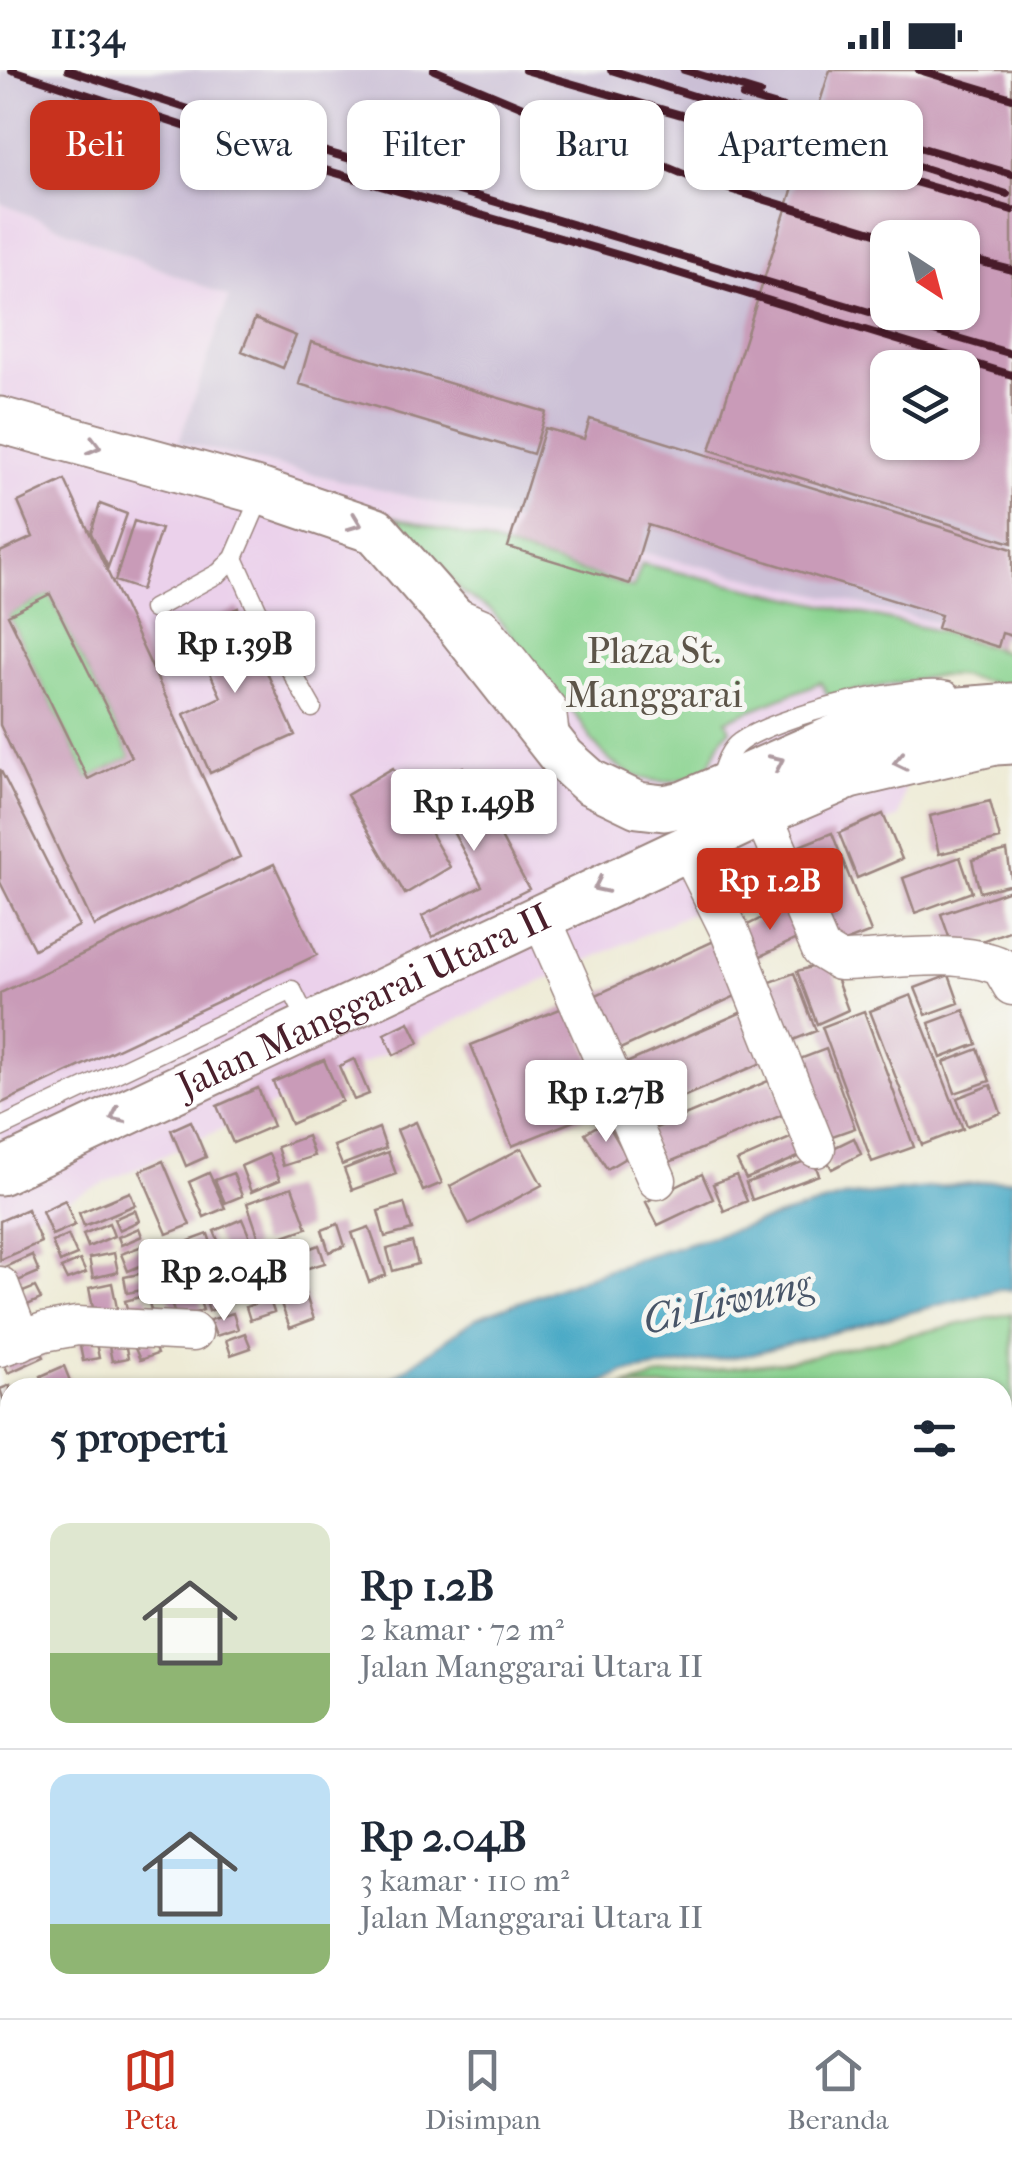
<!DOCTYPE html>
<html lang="id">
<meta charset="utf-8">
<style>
:root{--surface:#fff;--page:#f6f6f7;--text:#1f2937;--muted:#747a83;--line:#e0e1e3;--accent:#c8321e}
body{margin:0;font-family:"IM FELL French Canon",serif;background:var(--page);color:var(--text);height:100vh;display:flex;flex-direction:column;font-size:38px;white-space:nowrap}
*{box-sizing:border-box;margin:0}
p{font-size:32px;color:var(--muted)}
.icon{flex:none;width:55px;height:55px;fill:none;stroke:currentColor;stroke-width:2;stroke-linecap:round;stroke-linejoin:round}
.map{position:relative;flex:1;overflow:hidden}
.panel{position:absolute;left:0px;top:1308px;width:1012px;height:642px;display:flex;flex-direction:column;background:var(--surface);border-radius:30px 30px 0 0;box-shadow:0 2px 8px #0004}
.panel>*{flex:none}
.hud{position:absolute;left:30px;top:30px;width:952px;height:90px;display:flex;gap:20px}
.needle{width:65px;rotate:144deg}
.fabs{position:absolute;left:870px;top:150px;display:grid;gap:20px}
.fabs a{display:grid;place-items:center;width:110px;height:110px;border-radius:20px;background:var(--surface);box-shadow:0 2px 8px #0004;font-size:50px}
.price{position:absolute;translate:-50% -85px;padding:0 22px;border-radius:10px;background:#fff;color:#222;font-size:32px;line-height:65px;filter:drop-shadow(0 2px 5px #0008)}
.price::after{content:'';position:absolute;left:50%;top:60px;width:30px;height:22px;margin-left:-15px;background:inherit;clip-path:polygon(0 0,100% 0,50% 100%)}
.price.current{background:var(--accent);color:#fff}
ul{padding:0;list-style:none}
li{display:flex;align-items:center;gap:30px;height:250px;padding:0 50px}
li+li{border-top:2px solid var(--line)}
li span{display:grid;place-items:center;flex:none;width:280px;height:200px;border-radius:20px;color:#555}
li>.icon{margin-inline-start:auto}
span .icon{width:120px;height:120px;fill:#fffc;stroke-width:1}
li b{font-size:42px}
h2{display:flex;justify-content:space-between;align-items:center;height:120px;padding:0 50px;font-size:42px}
.pill{padding:0 35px;border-radius:20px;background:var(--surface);box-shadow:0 2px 8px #0004;font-size:35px;line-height:90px}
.pill.current{background:var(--accent);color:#fff}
.status{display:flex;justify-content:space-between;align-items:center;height:70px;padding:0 50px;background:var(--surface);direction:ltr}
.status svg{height:28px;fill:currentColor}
.tab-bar{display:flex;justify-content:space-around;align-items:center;height:140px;border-top:2px solid var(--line);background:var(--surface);font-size:28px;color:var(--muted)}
.tab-bar a{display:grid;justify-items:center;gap:5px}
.tab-bar .current{color:var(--accent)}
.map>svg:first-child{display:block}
.built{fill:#ebd1eb}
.industrial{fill:#cbbfd5;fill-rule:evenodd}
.green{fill:#89d38f;stroke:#6a795d;stroke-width:2.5}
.water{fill:#44a7c4;stroke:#476378;stroke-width:2.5}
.building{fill:#c99bb8;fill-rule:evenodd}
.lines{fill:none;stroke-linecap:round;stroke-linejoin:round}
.service-casing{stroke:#9c8580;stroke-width:21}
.minor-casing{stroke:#9c8580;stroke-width:41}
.tertiary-casing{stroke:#9c8580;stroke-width:49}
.service{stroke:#fff;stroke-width:18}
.minor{stroke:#fff;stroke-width:38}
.tertiary{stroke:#fff;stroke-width:45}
.rail{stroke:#4a1f2b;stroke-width:8}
.oneway{stroke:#ae9aa0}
.labels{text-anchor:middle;stroke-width:10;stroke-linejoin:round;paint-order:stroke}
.park-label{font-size:38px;fill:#5d5549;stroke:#f6f6f2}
.street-label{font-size:38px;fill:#4a1f2b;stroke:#f6f6f2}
.water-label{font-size:40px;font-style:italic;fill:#485568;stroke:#f6f6f2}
</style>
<div class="status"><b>11:34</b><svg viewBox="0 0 49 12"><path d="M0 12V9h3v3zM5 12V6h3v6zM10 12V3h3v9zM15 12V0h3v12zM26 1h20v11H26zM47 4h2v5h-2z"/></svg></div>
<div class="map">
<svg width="1012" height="1948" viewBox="0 0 1012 1948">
<rect width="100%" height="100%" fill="#f6f6f2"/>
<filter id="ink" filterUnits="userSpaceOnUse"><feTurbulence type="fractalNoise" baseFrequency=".01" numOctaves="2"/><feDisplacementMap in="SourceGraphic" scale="20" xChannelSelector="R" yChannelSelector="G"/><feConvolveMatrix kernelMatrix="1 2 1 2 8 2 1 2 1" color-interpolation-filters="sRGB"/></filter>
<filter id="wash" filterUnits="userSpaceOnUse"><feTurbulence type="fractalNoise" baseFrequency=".0048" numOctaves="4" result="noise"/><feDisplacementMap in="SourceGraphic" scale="40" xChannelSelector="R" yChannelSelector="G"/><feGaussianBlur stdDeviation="2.25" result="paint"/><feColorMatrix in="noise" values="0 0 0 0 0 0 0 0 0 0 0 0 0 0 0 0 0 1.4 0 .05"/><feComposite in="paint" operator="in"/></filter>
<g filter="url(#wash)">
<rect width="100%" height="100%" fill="#eeebd6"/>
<path class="built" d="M0,133L229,227L179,372L938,552L899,747L0,1161Z"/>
<path class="industrial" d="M0,0H1012V570L179,372L229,227L0,133ZM888,168H962V242H888ZM888,298H962V372H888Z"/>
<path class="green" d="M395,447L489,472L633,518L642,494L938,561L1012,584V617L958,606H935L828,626L821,612L726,650L730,660C716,671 716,688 706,700C701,706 691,708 684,709C637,720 601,691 581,652L491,540L463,523Z
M50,524L131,687L88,709L8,545Z
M1012,1243V1327L1003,1359L1002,1318L623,1317L656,1307L788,1291Z"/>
<path class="water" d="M1012,1109V1220H996L747,1285L623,1303L594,1317H380L476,1248L636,1189L843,1127Z
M10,1445V1519H0V1448Z"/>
<g id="blocks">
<path class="building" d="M830,0H1012V473L710,380ZM888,168H962V242H888ZM888,298H962V372H888Z
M255,249L296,266L283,298L242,281Z
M311,272L546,342L533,384L299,314Z
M590,349L1012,479V566L1002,563L998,577L937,558L941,545L648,455L630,514L508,477L545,358L584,369Z
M65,410L240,787L94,856L0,655V482L33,467L18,432ZM50,524L131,687L88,709L8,545Z
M100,434L127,444L108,497L91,463Z
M134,451L161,459L141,520L115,511Z
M238,538L295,665L210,703L184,644L221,627L190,559Z
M463,697L529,819L432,867L422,846L482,816L428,715Z
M393,698L450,797L405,824L347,725Z
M0,699L79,856L34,879L0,812Z
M990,731L1000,769L939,784L930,746Z
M883,744L902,789L857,808L839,763Z
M832,763L871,862L831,877L792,779Z
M1007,781L1012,814L980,822L972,790Z
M960,787L972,822L915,843L903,808Z
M274,794L317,885L0,1034V923Z
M1010,820L1012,860L954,881L941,844Z
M791,834L805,865L750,891L735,861Z
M725,866L749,920L620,979L596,925Z
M830,892L848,940L817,954L797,901Z
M794,903L816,961L778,976L755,918Z
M949,905L959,933L926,945L915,918Z
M911,925L963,1059L922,1075L870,941Z
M570,935L611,1036L512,1076L471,975Z
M749,939L771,989L643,1044L622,995Z
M964,940L977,974L941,988L929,953Z
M864,941L914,1077L872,1092L822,957Z
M409,952L419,973L394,985L384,964Z
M826,979L855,1058L821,1070L792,992Z
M978,979L990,1011L955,1023L944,992Z
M354,989L369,1024L354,1030L339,996Z
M324,990L342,1031L291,1054L273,1012Z
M773,1009L787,1043L660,1096L646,1062Z
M991,1015L1001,1043L967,1056L957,1028Z
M258,1018L273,1056L233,1073L217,1036Z
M191,1051L206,1087L186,1096L171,1060Z
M606,1051L627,1087L607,1099L585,1063Z
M416,1052L442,1113L423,1121L397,1060Z
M379,1058L386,1078L342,1095L334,1076Z
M802,1063L810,1082L746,1109L737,1091Z
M307,1066L314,1086L283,1096L277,1077Z
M854,1068L861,1084L832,1099L823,1083Z
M522,1078L542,1115L469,1154L450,1116Z
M388,1082L396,1104L352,1120L344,1099Z
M269,1084L280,1110L251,1122L241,1096Z
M813,1088L819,1105L752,1130L746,1113Z
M163,1091L190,1155L167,1164L140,1101Z
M209,1103L225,1138L204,1147L189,1112Z
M233,1103L242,1126L225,1133L215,1110Z
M702,1104L713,1129L658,1155L646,1132Z
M736,1105L747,1131L724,1141L713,1114Z
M292,1117L307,1158L261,1174L247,1133Z
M130,1122L135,1135L84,1156L79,1143Z
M65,1130L75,1155L52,1165L42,1141Z
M404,1133L412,1160L385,1167L378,1141Z
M27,1139L41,1172L0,1190V1151Z
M135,1140L139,1151L119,1160L114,1149Z
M242,1149L254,1177L226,1189L214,1161Z
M109,1153L114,1166L88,1177L83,1164Z
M338,1154L345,1176L329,1182L322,1160Z
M369,1157L386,1205L369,1212L352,1163Z
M139,1158L142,1166L121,1175L118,1167Z
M208,1164L214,1182L195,1188L189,1171Z
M68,1165L77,1185L60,1192L52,1172Z
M412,1172L418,1194L393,1201L387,1179Z
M177,1173L182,1188L158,1197L153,1181Z
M319,1175L325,1193L305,1199L300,1182Z
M142,1176L150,1192L128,1201L121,1184Z
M114,1183L118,1202L93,1208L89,1188Z
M32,1185L39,1202L4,1217L0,1199Z
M218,1188L225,1208L206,1215L199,1194Z
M80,1190L86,1203L67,1210L61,1198Z
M293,1190L299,1207L279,1215L273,1197Z
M185,1195L190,1208L164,1218L159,1203Z
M265,1201L271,1219L249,1227L243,1208Z
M144,1203L147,1219L127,1223L124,1207Z
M112,1213L119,1248L96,1253L89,1218Z
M193,1213L203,1240L177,1250L167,1222Z
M231,1214L236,1231L209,1241L204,1224Z
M35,1217L41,1229L23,1237L18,1224Z
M305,1223L314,1249L290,1258L280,1231Z
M147,1225L153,1248L131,1253L125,1231Z
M269,1228L274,1242L250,1250L246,1237Z
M233,1243L238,1259L216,1266L210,1250Z
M245,1263L251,1278L231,1285L226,1270Z
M95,1268L99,1288L83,1291L79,1271Z
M124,1268L128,1288L112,1291L108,1271Z
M152,1269L157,1284L140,1290L134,1276Z
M36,1270L44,1287L8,1303L1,1285Z
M64,1296L72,1316L46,1318L41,1306Z
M10,1315V1346H9L0,1319Z
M10,1534V1586L0,1587V1535Z
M1002,1539L1012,1543V1579L1002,1574Z
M1002,1588L1012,1592V1605L1006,1617L1002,1616Z
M10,1622V1670L1,1671L0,1623Z
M1002,1669L1012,1676V1736L1002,1730Z
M5,1688L10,1690V1729L7,1735L0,1731V1699Z
M5,1778L10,1781V1807L0,1801V1787Z
M1002,1784L1012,1791V1849L1002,1843Z
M0,1809L10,1815V1875L0,1869Z
M0,1888L10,1893V1937L5,1948H0Z
M1012,1912V1948H973L972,1940H1002V1914Z
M94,1940H130L126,1948H91Z
M138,1940H177L173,1948H134Z
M212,1940H242L239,1948H208Z
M266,1940H297L293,1948H263Z
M482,1940L496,1942L526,1940L522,1948H478Z
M565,1940H624L639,1948H597L584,1941L581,1948H562Z
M659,1940H681L677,1948H655Z
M848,1940H888L890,1941L887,1948H844Z
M917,1940H940L956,1948H912Z"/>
</g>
</g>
<g filter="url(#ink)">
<use href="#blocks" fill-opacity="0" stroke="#9c8580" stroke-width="2.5"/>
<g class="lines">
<defs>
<path id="service" d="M262,423L234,488L262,550L312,638
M458,537L489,550L556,634L560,666
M153,539L219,503L234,488
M718,713C723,699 727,681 740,672C774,647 906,613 948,621
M0,1058L292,920L309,954"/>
<path id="minor" d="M762,743L821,880L839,891C884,891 959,877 1001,897L1012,916
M687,775L729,860L816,1078
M540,845L657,1110
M0,1216L21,1271
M0,1277L44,1262L77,1256L193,1262
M0,1591L10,1590
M1002,1650L1012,1656
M0,1750L10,1754
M70,1948L74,1940
M744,1948L750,1943L759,1948"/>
<g id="tertiary">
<path d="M0,350L262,422L376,461L455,551L563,688L590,712L638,735L664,738L684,734L844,664L934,642L1012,636"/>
<path id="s1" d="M0,1102L762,743L849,706L995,672L1012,671"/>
</g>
</defs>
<use href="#service" class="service-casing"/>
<use href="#minor" class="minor-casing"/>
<use href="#tertiary" class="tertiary-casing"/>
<use href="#service" class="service"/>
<use href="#minor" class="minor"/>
<use href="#tertiary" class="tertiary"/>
<path class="rail" d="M12,0L263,82L626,187L1012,305
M68,0L269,65L1012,284
M434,0L693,108L892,168
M525,0L1012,140
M611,0L1007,124
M684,0L760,23
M919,0L1012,28
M743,26L1012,104
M962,187L1012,200"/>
</g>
<defs><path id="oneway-chevron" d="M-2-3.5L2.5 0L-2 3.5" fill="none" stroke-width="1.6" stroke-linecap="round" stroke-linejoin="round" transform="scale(2.5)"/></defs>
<g class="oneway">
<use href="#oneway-chevron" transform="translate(94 376) rotate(15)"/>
<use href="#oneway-chevron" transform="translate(355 453) rotate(21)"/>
<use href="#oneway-chevron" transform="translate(777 692) rotate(-25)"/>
<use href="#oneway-chevron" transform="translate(900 692) rotate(168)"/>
<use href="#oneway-chevron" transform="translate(600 816) rotate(154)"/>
<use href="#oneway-chevron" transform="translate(117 1046) rotate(155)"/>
</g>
</g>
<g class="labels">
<g class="park-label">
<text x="654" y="593">Plaza St.<tspan x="654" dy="44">Manggarai</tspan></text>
</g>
<g class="street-label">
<text dy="13" stroke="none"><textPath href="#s1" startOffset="402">Jalan Manggarai Utara II</textPath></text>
</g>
<g class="water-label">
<text transform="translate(727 1231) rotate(-13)" y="14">Ci Liwung</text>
</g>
</g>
</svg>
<div class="fabs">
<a><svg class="needle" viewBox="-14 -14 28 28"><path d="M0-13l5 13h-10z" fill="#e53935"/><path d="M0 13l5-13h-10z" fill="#747a83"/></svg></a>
<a><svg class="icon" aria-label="layers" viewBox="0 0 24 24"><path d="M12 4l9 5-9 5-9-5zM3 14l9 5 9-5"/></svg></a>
</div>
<b class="price" style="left:235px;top:626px">Rp 1.39B</b>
<b class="price" style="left:474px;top:784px">Rp 1.49B</b>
<b class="price current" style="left:770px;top:863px">Rp 1.2B</b>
<b class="price" style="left:606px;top:1075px">Rp 1.27B</b>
<b class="price" style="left:224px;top:1254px">Rp 2.04B</b>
<div class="hud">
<a class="pill current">Beli</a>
<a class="pill">Sewa</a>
<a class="pill">Filter</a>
<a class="pill">Baru</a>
<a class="pill">Apartemen</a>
</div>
<section class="panel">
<h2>5 properti<svg class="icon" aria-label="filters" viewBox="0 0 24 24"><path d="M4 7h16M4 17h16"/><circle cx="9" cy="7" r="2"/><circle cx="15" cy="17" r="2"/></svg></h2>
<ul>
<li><span style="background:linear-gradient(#dfe7d0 65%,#8fb573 0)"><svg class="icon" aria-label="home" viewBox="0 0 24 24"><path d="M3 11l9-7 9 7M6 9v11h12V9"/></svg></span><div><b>Rp 1.2B</b><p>2 kamar · 72 m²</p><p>Jalan Manggarai Utara II</p></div></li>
<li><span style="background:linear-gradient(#bfe0f5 75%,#8fb573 0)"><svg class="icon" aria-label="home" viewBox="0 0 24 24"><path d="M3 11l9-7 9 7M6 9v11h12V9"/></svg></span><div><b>Rp 2.04B</b><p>3 kamar · 110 m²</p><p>Jalan Manggarai Utara II</p></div></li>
</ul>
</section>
</div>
<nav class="tab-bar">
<a class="current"><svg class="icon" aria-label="map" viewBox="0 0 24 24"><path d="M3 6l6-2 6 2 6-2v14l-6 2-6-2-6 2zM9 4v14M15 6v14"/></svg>Peta</a>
<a><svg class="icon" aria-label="saved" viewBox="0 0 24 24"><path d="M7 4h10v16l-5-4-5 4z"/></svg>Disimpan</a>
<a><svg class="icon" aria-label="home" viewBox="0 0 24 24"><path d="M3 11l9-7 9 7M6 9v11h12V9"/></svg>Beranda</a>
</nav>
